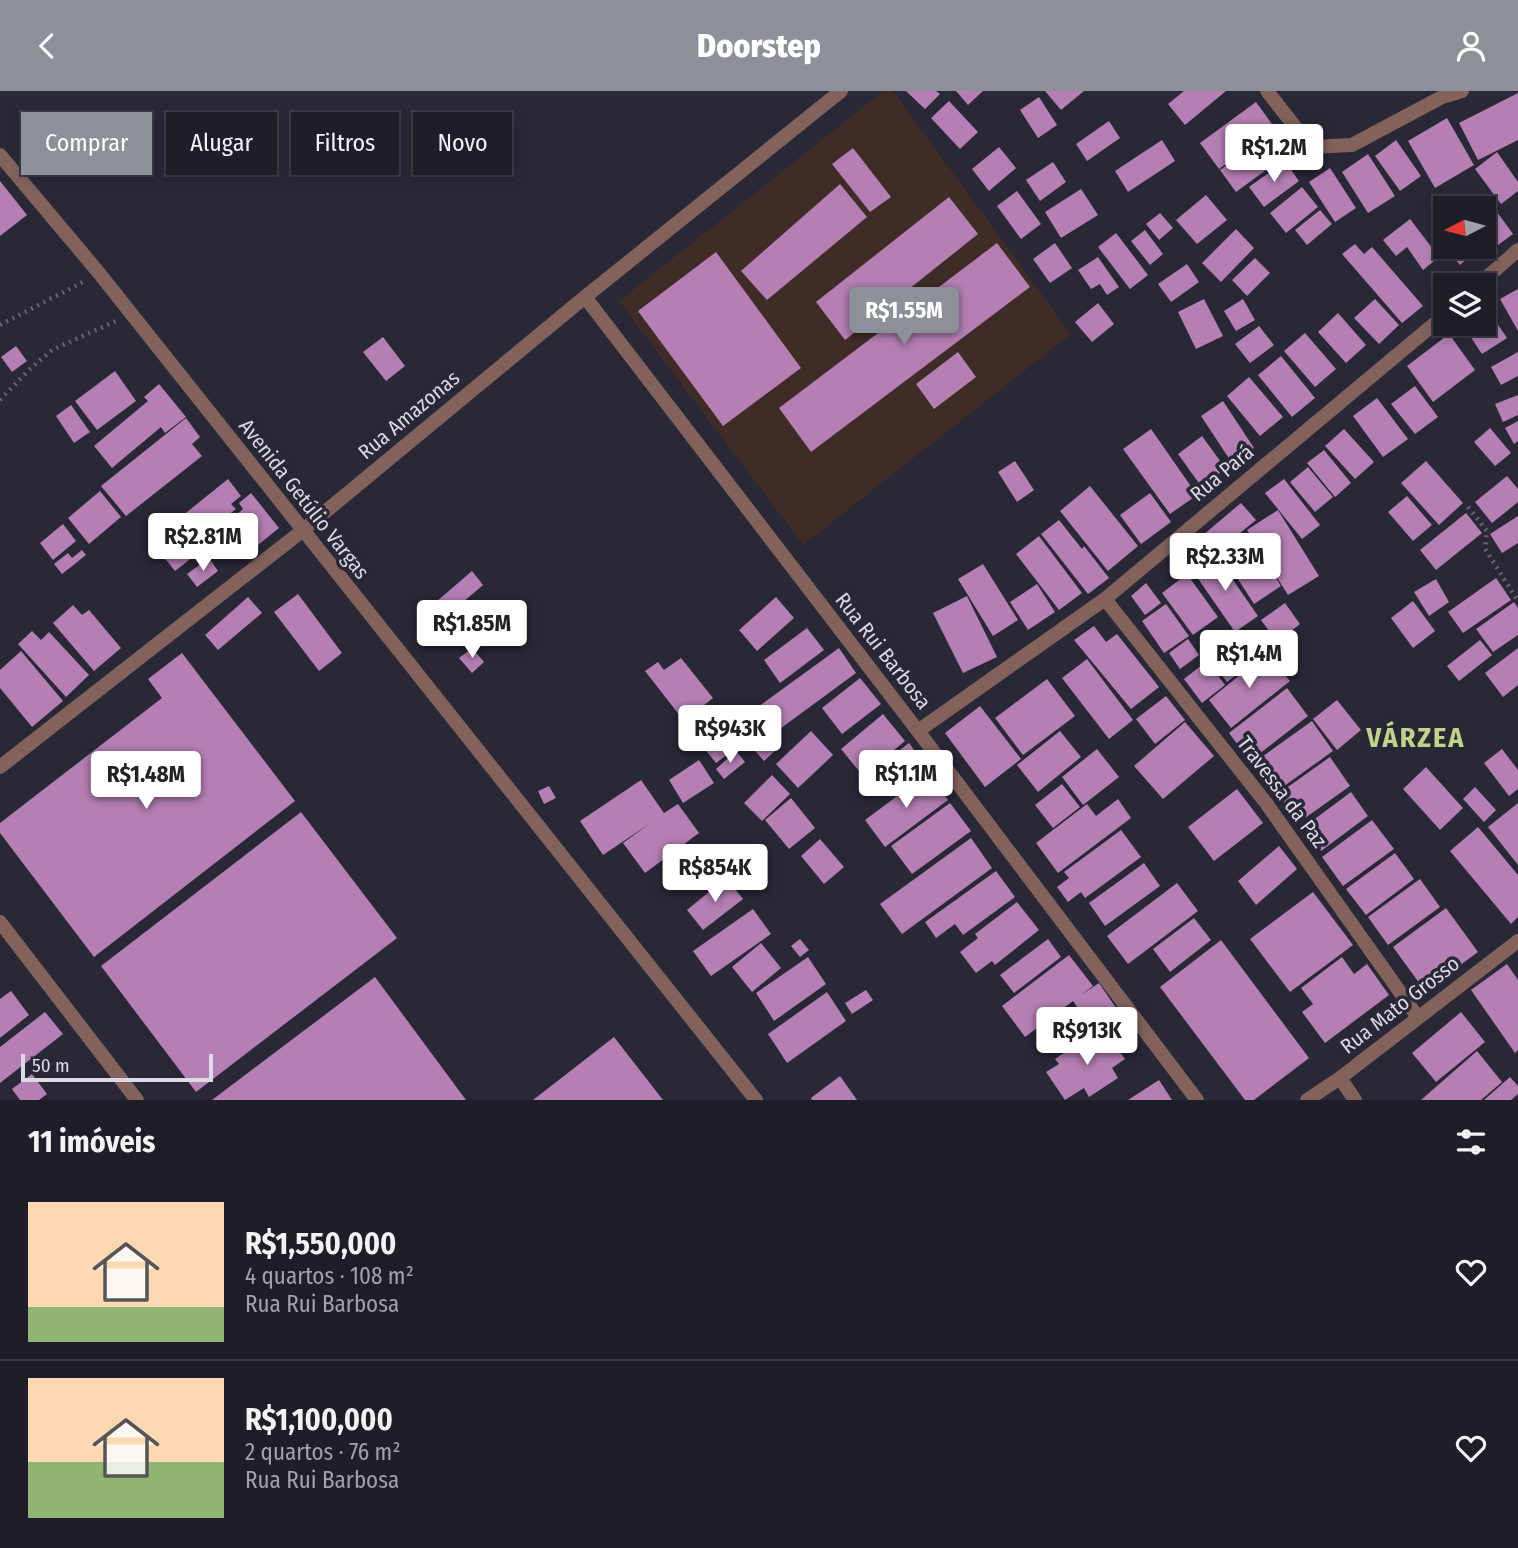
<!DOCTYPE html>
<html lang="pt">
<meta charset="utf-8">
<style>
:root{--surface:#1e1e29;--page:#262731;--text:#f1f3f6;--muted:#a1a2a8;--line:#3c3c46;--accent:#8c9099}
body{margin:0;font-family:"Fira Sans Condensed",sans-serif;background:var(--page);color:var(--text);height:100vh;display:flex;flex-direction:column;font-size:26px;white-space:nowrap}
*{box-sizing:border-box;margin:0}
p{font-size:23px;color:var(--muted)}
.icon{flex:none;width:38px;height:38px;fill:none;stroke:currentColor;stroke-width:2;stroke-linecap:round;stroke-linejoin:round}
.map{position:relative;height:1009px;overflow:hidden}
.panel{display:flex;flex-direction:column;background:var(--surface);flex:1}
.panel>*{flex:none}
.top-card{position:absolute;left:21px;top:21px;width:700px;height:63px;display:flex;gap:14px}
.needle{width:46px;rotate:264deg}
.controls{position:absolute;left:1433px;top:105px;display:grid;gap:14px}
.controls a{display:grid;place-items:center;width:63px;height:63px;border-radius:0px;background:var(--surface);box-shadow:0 4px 10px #0003,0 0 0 2px var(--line);font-size:35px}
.scale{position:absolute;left:21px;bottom:18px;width:192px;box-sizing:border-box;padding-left:7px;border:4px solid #dbdbe6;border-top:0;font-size:19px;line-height:24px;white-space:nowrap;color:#dbdbe6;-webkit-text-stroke:5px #282837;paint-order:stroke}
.price{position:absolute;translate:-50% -60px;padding:0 16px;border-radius:7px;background:#fff;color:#222;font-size:23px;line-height:46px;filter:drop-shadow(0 2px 4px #0008)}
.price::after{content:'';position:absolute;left:50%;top:42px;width:21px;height:16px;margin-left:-10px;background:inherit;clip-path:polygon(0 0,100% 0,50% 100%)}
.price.current{background:var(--accent);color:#fff}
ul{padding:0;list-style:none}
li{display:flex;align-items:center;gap:21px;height:175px;padding:0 28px}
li+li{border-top:2px solid var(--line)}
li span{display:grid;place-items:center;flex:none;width:196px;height:140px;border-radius:0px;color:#555}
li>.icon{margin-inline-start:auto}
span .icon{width:84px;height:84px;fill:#fffc;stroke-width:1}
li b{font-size:30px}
h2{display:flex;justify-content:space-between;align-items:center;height:84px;padding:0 28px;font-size:30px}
.tag{padding:0 24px;border-radius:0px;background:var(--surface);box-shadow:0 4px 10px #0003,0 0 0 2px var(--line);font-size:24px;line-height:63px}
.tag.current{background:var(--accent);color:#fff}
header{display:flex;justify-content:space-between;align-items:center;height:91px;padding:0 28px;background:var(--accent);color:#fff;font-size:32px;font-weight:800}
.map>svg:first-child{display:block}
.education{fill:#3f2c27}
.building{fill:#b57fb4}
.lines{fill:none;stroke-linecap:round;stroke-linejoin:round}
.path{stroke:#656572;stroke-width:4.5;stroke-dasharray:2 5;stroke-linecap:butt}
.minor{stroke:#83625c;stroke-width:14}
.tertiary{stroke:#83625c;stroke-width:14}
.labels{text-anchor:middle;stroke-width:7;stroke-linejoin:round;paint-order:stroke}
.street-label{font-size:21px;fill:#dbdbe6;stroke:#282837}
.district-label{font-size:28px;font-weight:bold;letter-spacing:2px;fill:#c0d489;stroke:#282837}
</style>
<header><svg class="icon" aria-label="back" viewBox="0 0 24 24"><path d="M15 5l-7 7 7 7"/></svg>Doorstep<svg class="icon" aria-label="person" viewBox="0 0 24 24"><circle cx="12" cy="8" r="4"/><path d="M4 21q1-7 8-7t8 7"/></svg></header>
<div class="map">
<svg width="1518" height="1009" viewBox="0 0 1518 1009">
<rect width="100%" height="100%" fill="#282837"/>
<path class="education" d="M883,0H893L1071,243L803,454L619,210Z"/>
<path class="building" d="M906,0H936L940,3L925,18Z
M956,0H983L968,14Z
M1045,0H1084L1061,19Z
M1184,0H1226L1185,34L1168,13Z
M1518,2V49L1478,69L1459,32Z
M1039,6L1057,34L1038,47L1020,19Z
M949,10L978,41L960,58L931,27Z
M1256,11L1275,37L1219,78L1200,52Z
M1447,27L1474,74L1435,97L1408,50Z
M1109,30L1120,47L1087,70L1076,53Z
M1275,39L1291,61L1236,101L1220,79Z
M1162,49L1175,70L1128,101L1115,80Z
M1396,49L1421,85L1400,100L1375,65Z
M999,56L1016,77L989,100L972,78Z
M853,57L891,106L870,121L832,73Z
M1497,61L1518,91V100L1501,113L1475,78Z
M1368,63L1395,105L1368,122L1342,81Z
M1285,70L1299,90L1264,116L1249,96Z
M1053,71L1066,91L1040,110L1026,89Z
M1330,77L1356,117L1335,131L1309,91Z
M0,90L27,124L0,145Z
M840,93L867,126L767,209L741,180Z
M1302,96L1318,116L1286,142L1270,122Z
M1081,98L1098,124L1061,147L1045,121Z
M1017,100L1041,133L1021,148L997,115Z
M1484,103L1513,143L1486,163L1481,156H1484V117H1466Z
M1206,104L1227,129L1197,153L1176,129Z
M949,106L978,143L845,249L816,211Z
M1320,119L1332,133L1307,154L1295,139Z
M1160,122L1173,137L1159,149L1146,133Z
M1410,128L1439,166L1423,179L1407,156L1396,165L1383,149Z
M1446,133V156H1476L1478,158L1460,174L1434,143Z
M1236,138L1254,157L1221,191L1202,172Z
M1145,139L1163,163L1150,174L1131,150Z
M1116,142L1148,184L1130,198L1098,156Z
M997,152L1030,196L811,361L779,317Z
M1055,152L1072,177L1050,192L1033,168Z
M1355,153L1364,163L1372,156L1423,215L1402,232L1342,163Z
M716,161L801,277L723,335L638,220Z
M1098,166L1119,196L1107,204L1100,193L1091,198L1078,179Z
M1255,167L1270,182L1247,205L1232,189Z
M1187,173L1199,191L1171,211L1158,193Z
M1518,198V240L1500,208Z
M1204,208L1223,245L1196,258L1178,221Z
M1243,208L1255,229L1236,240L1224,220Z
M1375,208L1399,234L1379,253L1354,227Z
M1098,212L1114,233L1092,251L1075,231Z
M1484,213L1507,247L1482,263L1462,233H1484Z
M1338,222L1366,254L1346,272L1318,241Z
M1259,235L1274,254L1250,272L1235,253Z
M1305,242L1336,278L1315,296L1284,260Z
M1449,243L1475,279L1433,311L1407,275Z
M383,246L405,275L386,290L363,261Z
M16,255L27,270L12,281L1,266Z
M958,261L976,286L934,318L916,293Z
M1518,261V285L1501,294L1491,276Z
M1281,265L1315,307L1292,326L1258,284Z
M115,280L136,310L97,339L75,310Z
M1249,286L1283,326L1260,345L1227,305Z
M159,293L186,326L165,342L161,336L112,377L94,355L148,310L144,306Z
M1415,295L1438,326L1415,343L1391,313Z
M1518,304V324L1503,331L1495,313Z
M1377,307L1408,348L1383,366L1353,325Z
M1223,310L1254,357L1232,372L1201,325Z
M71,314L90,341L74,352L56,325Z
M186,327L200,346L192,353L202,365L126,425L101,395Z
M1518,330V350L1514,353L1505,337Z
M1490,337L1511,362L1495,375L1474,351Z
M1151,338L1197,404L1170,423L1123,358Z
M1344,338L1374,371L1355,388L1325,355Z
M1202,345L1226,378L1201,395L1178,363Z
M1324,359L1351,392L1335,406L1307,372Z
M1015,370L1034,399L1017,411L998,381Z
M1426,370L1463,412L1439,434L1401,392Z
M1308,376L1333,406L1315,421L1290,391Z
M1507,385L1518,398V411L1492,432L1475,411Z
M228,388L241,405L231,413L236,418L223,428L230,437L175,480L151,450Z
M1284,388L1320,434L1302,448L1265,402Z
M1090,395L1138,455L1108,480L1060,420Z
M100,400L121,426L89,453L68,427Z
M251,402L279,437L253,458L230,429L243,418L239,412Z
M1150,402L1171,431L1141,453L1120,424Z
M1407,405L1432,434L1413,450L1388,421Z
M1241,412L1256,429L1217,461L1203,444Z
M1278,419L1319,485L1288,504L1247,439Z
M1466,422L1482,442L1436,479L1420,459Z
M1518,425V452L1502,462L1490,443Z
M1059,429L1082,458L1084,455L1109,487L1088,503L1041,443Z
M63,433L76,450L53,469L40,452Z
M1039,445L1082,502L1059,519L1016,463Z
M1249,445L1281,495L1254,513L1221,462Z
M82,459L86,464L62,483L54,473L68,462L72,467Z
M1215,463L1258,525L1235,541L1192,479Z
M209,467L218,480L197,496L187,483Z
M983,473L1018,529L993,545L958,488Z
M472,480L483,494L448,524L436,511Z
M1187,483L1218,526L1193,544L1162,502Z
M1496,487L1511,509L1463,542L1448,521Z
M1436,488L1449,511L1429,525L1414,501Z
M1146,492L1161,512L1145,524L1131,505Z
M1037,493L1055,521L1028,539L1010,511Z
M298,503L342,562L319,580L274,521Z
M967,505L997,566L963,582L933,522Z
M248,506L262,522L218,559L205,544Z
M776,506L794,527L757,560L739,539Z
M1413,510L1435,540L1413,557L1391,527Z
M1514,511L1518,517V544L1493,561L1476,538Z
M1285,512L1300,533L1277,551L1261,529Z
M1166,513L1189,545L1164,562L1142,530Z
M73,514L82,524L89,519L121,557L94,580L53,532Z
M1094,535L1106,551L1117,543L1159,596L1131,618L1074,549Z
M807,537L824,559L780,592L764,569Z
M32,540L41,549L49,541L89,584L66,606L18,553Z
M1228,542L1251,572L1227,591L1204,561Z
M1188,548L1199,564L1180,578L1169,562Z
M1480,549L1492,564L1459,590L1447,575Z
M472,557L484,571L472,582L459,567Z
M839,557L856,582L773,643L755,618Z
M1518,557V594L1503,606L1485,582Z
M21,560L63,610L32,636L0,597V579Z
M182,562L295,710L94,866L0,742V732L162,607L148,588Z
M1267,562L1290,590L1231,637L1209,609Z
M681,567L713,607L684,630L645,580L658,571L664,579Z
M1087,568L1133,629L1109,648L1062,587Z
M1207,570L1225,594L1202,612L1184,588Z
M860,587L881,613L842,643L822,617Z
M1047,588L1075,625L1023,664L995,627Z
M1287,597L1308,625L1250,670L1229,642Z
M1166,605L1185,629L1155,653L1136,628Z
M1337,609L1361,639L1337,659L1313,628Z
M980,615L1021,668L985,696L945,642Z
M883,623L905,650L863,685L841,658Z
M756,627L780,655L764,670L739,642Z
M1312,630L1333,660L1273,703L1252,673Z
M1185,631L1214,665L1163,708L1134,675Z
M811,640L833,664L798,697L776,673Z
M1060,640L1081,666L1038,701L1017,674Z
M724,641L736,657L716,672L704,657Z
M909,652L928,678L894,704L875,678Z
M1097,658L1119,686L1083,714L1062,686Z
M1502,658L1518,679V698L1509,705L1484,672Z
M736,660L745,671L724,688L716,678Z
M1330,666L1350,695L1298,732L1278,703Z
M699,669L714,692L683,712L669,689Z
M1426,676L1463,717L1440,739L1403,698Z
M928,682L948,709L885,756L865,729Z
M772,684L790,703L762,730L744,712Z
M641,689L664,722L678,713L699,742L645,782L623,752L649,733L603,764L580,730Z
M1062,693L1080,716L1053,737L1035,714Z
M549,695L556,707L544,713L538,700Z
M1475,696L1496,719L1484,731L1463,708Z
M1237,698L1263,732L1214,770L1188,736Z
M1351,701L1368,725L1321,760L1304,736Z
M791,707L815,737L789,758L765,729Z
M1118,708L1131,727L1058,782L1036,752L1087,713L1096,725Z
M950,712L971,740L912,783L891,755Z
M1518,712V774L1488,736Z
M301,721L397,847L196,1001L101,875Z
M1372,729L1394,758L1343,795L1322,766Z
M1478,736L1518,784V826L1511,833L1450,760Z
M1121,739L1141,766L1085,807L1081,801L1068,811L1057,796L1069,787L1064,781Z
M971,747L992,777L902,843L880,813Z
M820,748L844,776L824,793L801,765Z
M1279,755L1297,778L1256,814L1238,790Z
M1395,762L1414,788L1366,824L1346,798Z
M1144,772L1160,795L1105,835L1089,812Z
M996,780L1015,806L963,844L955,833L936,847L925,831Z
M726,787L743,808L703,839L687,819Z
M1420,788L1440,816L1388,854L1368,826Z
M1177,792L1198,820L1128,873L1107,845Z
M1313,801L1353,854L1290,901L1250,848Z
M1017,811L1039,839L995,874L992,870L976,882L960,861L978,847L975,843Z
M1446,817L1478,861L1425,900L1393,856Z
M753,818L771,843L711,885L693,860Z
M1194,827L1211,849L1170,881L1153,858Z
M800,848L809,859L800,866L791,855Z
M1048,848L1061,866L1014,902L1000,884Z
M1221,849L1309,967L1254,1009H1245L1160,896Z
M761,852L781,877L752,901L732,876Z
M1069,864L1093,895L1081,904L1099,892L1123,927L1097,945L1073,910L1025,946L1002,915Z
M808,866L826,893L774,930L756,902Z
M1342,866L1354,883L1367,873L1389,904L1325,952L1302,921L1313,913L1301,897Z
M1507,873L1518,889V959L1515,962L1471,899Z
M375,886L466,1009H212Z
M866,899L873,909L852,923L845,912Z
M11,900L29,924L0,947V908Z
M827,901L846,930L787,972L768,943Z
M1070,916L1089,940L1062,961L1044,936Z
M45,921L63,943L0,992V956Z
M1461,921L1485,951L1436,991L1412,962Z
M1106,940L1125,968L1112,977L1118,987L1089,1006L1084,997L1065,1009L1046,981L1059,973L1055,968L1080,951L1083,956Z
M614,946L663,1009H533Z
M1477,960L1502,991L1481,1009H1421Z
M32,983L47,1003L39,1009H20L12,998Z
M840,985L857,1009H812L811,1007Z
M1510,986L1518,995V1003L1511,1009H1484Z
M1159,989L1172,1009H1128Z"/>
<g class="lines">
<path class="path" d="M0,234L83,191
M0,309L29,279L52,259L116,230
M1468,416L1487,440L1485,458L1518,510"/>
<path class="minor" d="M1267,0L1311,56L1352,54L1442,6L1462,0
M1478,194L1518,159
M585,206L918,640L1197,1009
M1105,508L1266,712L1417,925
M918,640L1105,508L1446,223
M0,676L302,440L585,206L841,0
M0,831L137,1009
M1340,987L1355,1009
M1307,1009L1340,987L1518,850"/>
<path class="tertiary" d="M0,64L99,182L756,1009"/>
</g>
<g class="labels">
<g class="street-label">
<text transform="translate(409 324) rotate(-40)" y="7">Rua Amazonas</text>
<text transform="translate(1222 382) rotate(-40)" y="7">Rua Pará</text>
<text transform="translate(304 408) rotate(52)" y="7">Avenida Getúlio Vargas</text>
<text transform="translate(883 560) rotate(52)" y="7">Rua Rui Barbosa</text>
<text transform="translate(1282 701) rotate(53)" y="7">Travessa da Paz</text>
<text transform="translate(1400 914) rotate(-38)" y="7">Rua Mato Grosso</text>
</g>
<g class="district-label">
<text x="1416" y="656">VÁRZEA</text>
</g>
</g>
</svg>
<div class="controls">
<a><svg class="needle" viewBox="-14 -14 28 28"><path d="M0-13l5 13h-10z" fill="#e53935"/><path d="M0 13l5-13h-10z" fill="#a1a2a8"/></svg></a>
<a><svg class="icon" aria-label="layers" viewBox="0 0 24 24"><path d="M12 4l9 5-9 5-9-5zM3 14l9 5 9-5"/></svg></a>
</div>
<div class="scale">50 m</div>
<b class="price" style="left:1274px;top:93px">R$1.2M</b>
<b class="price current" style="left:904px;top:256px">R$1.55M</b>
<b class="price" style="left:203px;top:482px">R$2.81M</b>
<b class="price" style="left:1225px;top:502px">R$2.33M</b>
<b class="price" style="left:472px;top:569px">R$1.85M</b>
<b class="price" style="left:1249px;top:599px">R$1.4M</b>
<b class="price" style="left:730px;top:674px">R$943K</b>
<b class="price" style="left:906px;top:719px">R$1.1M</b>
<b class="price" style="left:146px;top:720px">R$1.48M</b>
<b class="price" style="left:715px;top:813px">R$854K</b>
<b class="price" style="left:1087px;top:976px">R$913K</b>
<div class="top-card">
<a class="tag current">Comprar</a>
<a class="tag">Alugar</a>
<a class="tag">Filtros</a>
<a class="tag">Novo</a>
</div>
</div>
<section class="panel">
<h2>11 imóveis<svg class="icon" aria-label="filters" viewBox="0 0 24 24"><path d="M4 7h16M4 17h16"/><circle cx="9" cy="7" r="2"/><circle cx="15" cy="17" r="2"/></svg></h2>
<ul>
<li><span style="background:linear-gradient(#ffd9b3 75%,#8fb573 0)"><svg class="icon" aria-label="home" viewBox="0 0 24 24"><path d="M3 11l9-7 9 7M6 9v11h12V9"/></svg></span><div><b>R$1,550,000</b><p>4 quartos · 108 m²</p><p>Rua Rui Barbosa</p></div><svg class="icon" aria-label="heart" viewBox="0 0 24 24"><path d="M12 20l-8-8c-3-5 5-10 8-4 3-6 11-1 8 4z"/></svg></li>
<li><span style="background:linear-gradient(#ffd9b3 60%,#8fb573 0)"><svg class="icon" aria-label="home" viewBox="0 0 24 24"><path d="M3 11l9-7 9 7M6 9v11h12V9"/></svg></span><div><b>R$1,100,000</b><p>2 quartos · 76 m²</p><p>Rua Rui Barbosa</p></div><svg class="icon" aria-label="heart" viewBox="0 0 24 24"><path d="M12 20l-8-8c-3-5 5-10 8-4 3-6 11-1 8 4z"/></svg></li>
</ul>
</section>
